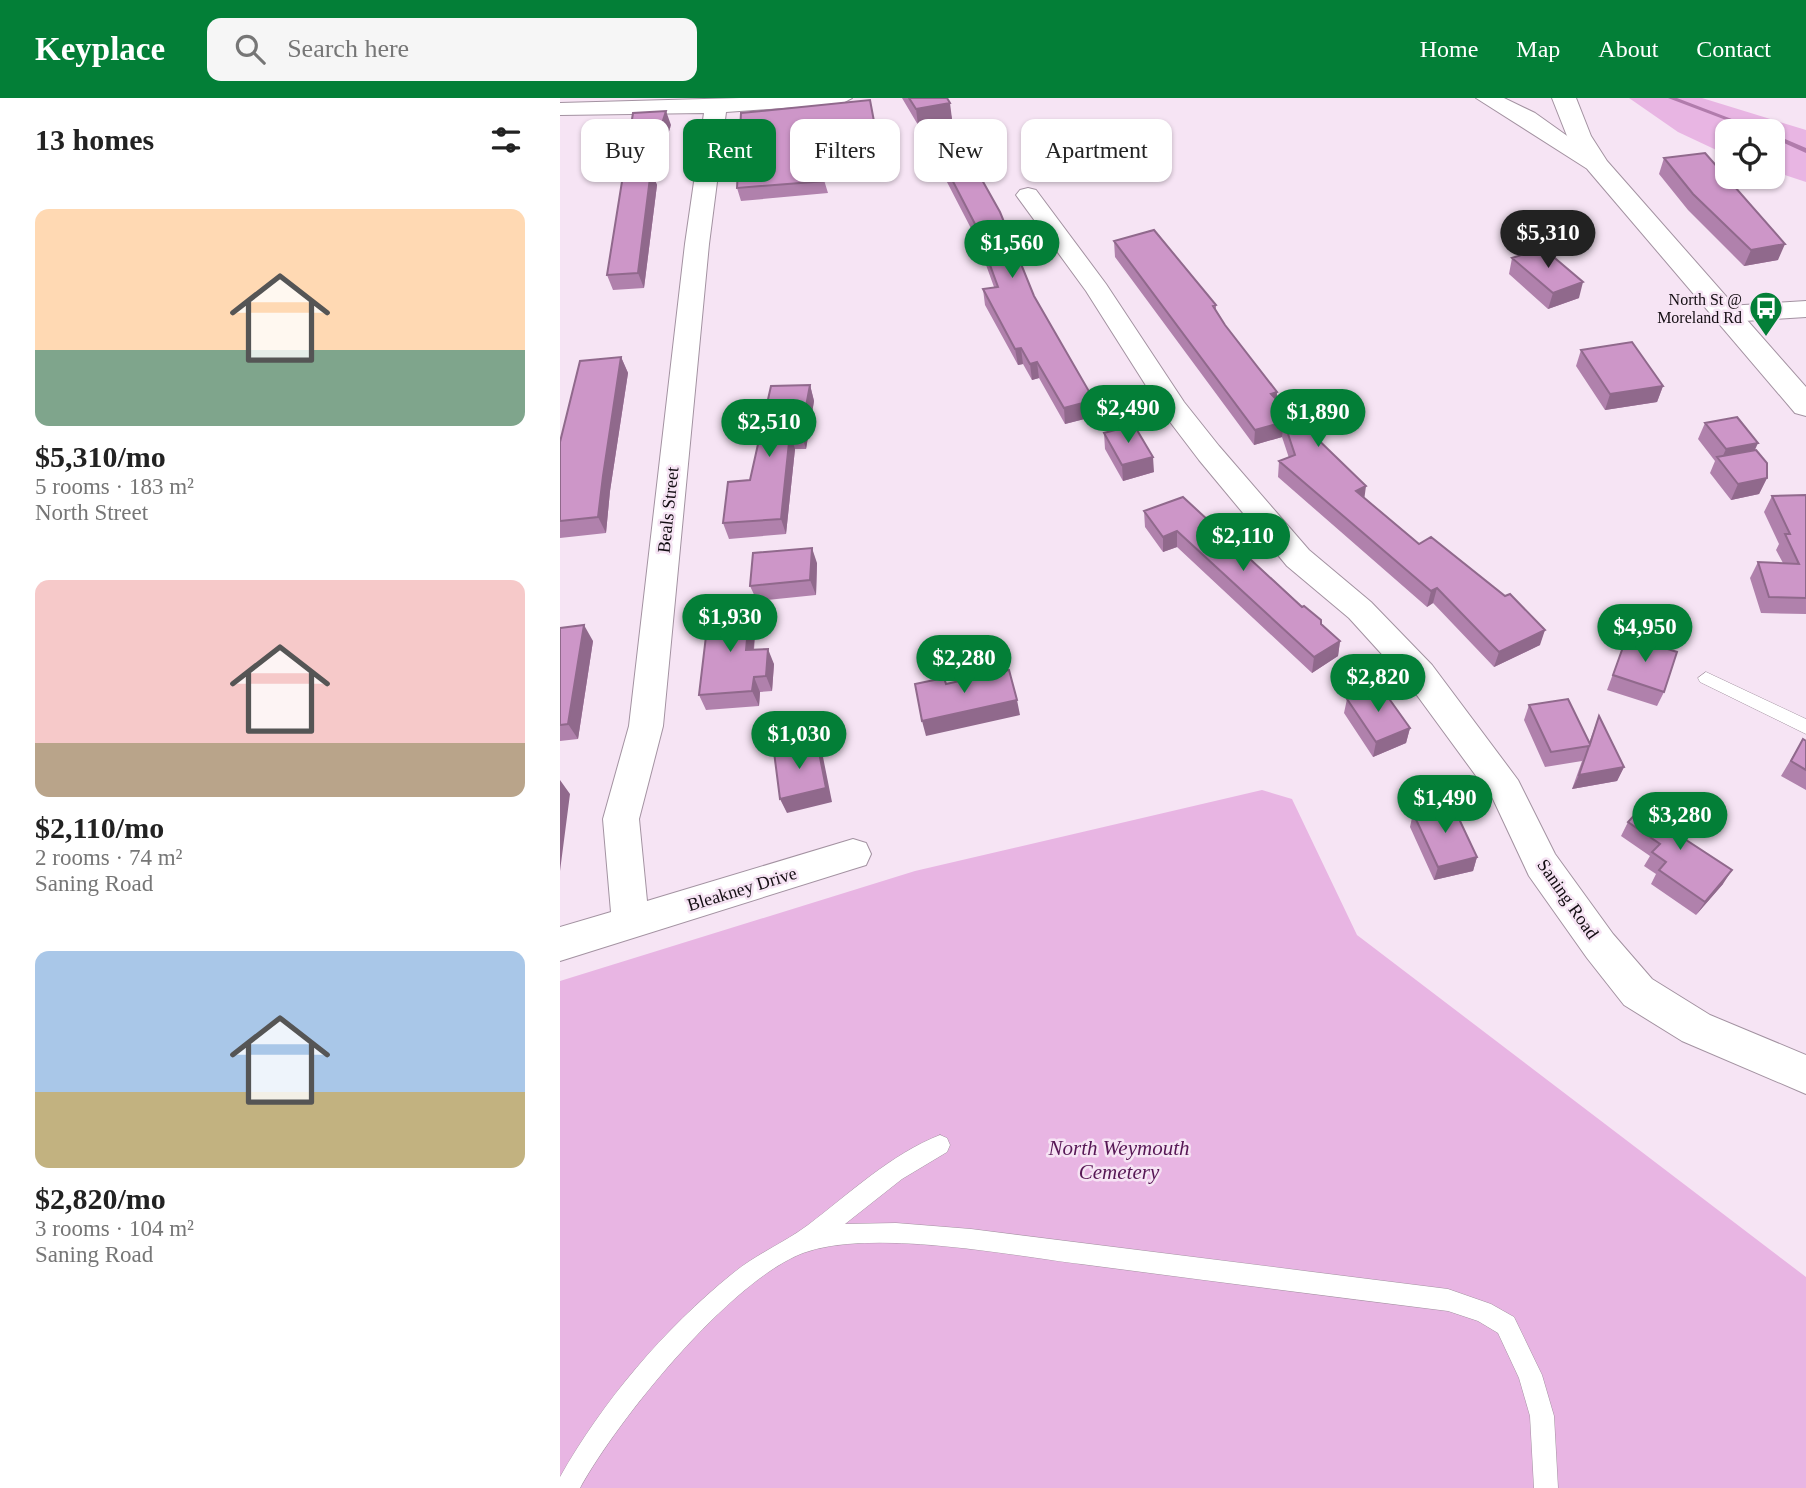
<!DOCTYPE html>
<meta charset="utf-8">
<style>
:root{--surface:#fff;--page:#f6f6f6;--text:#222;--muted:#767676;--accent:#037f37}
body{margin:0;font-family:"Times New Roman",serif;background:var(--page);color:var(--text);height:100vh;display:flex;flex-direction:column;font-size:26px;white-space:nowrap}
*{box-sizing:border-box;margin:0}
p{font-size:23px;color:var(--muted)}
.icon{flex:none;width:38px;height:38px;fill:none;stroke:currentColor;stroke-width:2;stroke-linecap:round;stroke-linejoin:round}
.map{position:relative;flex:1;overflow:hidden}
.drawer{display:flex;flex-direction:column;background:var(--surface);width:560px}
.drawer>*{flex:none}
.banner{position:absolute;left:21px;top:21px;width:665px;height:63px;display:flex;gap:14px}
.controls{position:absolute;left:1155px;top:21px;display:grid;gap:14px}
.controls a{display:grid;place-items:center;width:70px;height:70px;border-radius:14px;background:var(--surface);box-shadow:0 2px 5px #0004;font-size:35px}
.price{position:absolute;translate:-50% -60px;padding:0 16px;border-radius:24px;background:var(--accent);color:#fff;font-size:23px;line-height:46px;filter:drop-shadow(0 2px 4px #0008)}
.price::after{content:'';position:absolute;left:50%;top:42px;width:21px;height:16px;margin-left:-10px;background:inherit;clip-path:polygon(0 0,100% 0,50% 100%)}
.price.selected{background:#222;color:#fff}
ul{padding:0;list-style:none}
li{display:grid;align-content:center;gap:14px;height:371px;padding:0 35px}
li span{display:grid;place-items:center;height:217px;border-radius:14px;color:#555}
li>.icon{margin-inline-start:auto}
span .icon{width:126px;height:126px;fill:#fffc;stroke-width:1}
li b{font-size:30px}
h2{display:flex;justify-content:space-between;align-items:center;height:84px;padding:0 35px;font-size:30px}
.pill{padding:0 24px;border-radius:14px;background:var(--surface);box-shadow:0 2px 5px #0004;font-size:24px;line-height:63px}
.pill.selected{background:var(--accent);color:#fff}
header{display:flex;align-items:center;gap:42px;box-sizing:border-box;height:98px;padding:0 35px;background:var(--accent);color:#fff}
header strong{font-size:33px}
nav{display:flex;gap:38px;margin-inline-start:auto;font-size:24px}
.search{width:490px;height:63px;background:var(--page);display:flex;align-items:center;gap:18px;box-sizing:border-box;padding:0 24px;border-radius:14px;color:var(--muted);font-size:26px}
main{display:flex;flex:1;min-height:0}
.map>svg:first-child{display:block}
.green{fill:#e8b5e3}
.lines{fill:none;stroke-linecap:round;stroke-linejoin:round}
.stream{fill:#b17cac;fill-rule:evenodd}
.service-casing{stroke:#a392a1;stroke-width:1}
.minor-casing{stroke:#a392a1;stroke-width:2}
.tertiary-casing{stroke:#a392a1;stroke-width:2}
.service{fill:#fff;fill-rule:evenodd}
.minor{fill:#fff;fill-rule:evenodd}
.tertiary{fill:#fff;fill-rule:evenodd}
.wall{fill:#b081ac}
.shaded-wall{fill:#90698c}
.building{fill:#cd96c8;stroke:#90698c;stroke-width:2}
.labels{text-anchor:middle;stroke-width:5;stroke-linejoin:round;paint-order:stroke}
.far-poi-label{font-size:16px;fill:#130d12;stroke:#f6e4f4;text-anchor:end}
.street-label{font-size:18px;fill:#130d12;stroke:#f6e4f4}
.near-park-label{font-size:21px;font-style:italic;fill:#571755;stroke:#f6e4f4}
</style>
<header>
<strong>Keyplace</strong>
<div class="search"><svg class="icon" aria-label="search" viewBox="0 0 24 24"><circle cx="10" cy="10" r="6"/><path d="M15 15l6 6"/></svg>Search here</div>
<nav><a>Home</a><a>Map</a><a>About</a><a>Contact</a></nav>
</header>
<main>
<section class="drawer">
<h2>13 homes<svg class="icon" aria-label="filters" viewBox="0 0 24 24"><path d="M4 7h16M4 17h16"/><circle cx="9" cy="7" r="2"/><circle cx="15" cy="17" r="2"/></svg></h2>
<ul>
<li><span style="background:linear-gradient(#ffd9b3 65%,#7fa58c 0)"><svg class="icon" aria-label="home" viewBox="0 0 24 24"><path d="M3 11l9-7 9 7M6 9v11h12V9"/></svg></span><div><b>$5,310/mo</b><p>5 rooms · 183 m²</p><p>North Street</p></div></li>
<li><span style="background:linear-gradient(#f6c9c9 75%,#b9a48a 0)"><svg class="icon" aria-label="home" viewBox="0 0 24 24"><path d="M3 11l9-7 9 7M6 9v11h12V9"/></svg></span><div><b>$2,110/mo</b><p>2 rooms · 74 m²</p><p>Saning Road</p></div></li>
<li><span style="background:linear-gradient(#a9c7e8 65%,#c2b280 0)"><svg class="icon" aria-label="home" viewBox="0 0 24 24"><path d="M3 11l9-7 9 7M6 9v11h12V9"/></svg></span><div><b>$2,820/mo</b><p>3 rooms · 104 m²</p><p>Saning Road</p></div></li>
</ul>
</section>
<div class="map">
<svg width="1246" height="1390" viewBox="0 0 1246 1390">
<rect width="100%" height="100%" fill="#f6e4f4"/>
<path class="green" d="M1069,0H1142L1246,32V84L1213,73V33H1167V57L1118,34Z
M702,692L732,701L797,837L1246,1179V1390H0V883L355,773Z"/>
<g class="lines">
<path class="stream" d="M1108,0H1117L1203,33H1195Z
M1213,36L1246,50V55L1213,40Z"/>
<defs>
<path id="service" d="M1146,574L1246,621V636L1140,584L1138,580Z
M380,1037L387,1040L390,1047L387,1054L342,1081L285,1126L336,1125L411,1131L888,1191L931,1206L954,1219L982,1277L994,1318L998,1390H974L970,1318L959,1280L938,1235L918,1223L888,1213C766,1198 644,1182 521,1166C449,1157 310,1130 243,1155C170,1183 58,1321 20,1390H0V1379C43,1303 104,1231 172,1176C196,1156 224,1145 248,1127C289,1096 331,1056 380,1037Z"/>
<path id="minor" d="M180,0H292L281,6L166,14L149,146L103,628L79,721L87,803L293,741L306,745L311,756L306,767L293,771L0,863V829L51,814L43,721L69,628L125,146L144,15L0,17V5Z
M916,0H944L975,15L1048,67L1045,72H1029Z
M468,90L476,92L546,186L624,304L659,348L749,452L811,504L872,567L958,682L995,756L1053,836L1092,881L1150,917L1246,957V996L1122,943L1064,907L1027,860L969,778L933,701L848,585L789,520L727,468L639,362L604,316L526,193L456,97L460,92Z
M1246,203V219L1168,224L1159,221L1155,216L1159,211L1168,208Z"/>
<path id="tertiary" d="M992,0H1016L1031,38L1047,63L1246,289V318L1235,315L1028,72L1007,38Z"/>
</defs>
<use href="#service" class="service-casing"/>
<use href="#minor" class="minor-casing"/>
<use href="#tertiary" class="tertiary-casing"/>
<use href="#service" class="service"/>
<use href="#minor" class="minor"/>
<use href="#tertiary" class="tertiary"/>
</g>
<path class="wall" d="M342,0H387L392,21L358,27Z
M310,2L318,46L280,51L283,64L260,69L268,95L181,103L177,90Z
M111,27L94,80L97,87L84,190L53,192L47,177Z
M372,43L474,198L536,318L505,326L479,280L472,282L463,266L458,267L425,207L423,191L434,189L417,142L374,59Z
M1104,60L1218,162L1184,168L1128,112L1099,76Z
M554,143L656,207V212L665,227L717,294V301L804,400L980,547L934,569L873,505L867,509L718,379L719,363L729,360L722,339L694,347L555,159Z
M952,160L1019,200L988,211L949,176Z
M1021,252L1103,288L1097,304L1045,312L1016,268Z
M61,259L68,275L50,393L46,435L0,440V344Z
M250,287L254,303L246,351H235L226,436L169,441L163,425Z
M1145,325L1195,352L1207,380L1199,396L1171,402L1150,375L1155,363L1138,341Z
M544,335L594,374L563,383L545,351Z
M1246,397V516L1201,515L1190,480L1198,464L1223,465L1216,452L1219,446L1204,414L1212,398Z
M623,399L780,543L778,558L752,575L617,449L603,454L585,429L584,413Z
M257,465L256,497L197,503L190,488Z
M196,524L194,552L214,566L212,593L200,594L199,608L146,612L139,597Z
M0,530L33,543L18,641L0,643Z
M1067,538L1104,594L1097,608L1047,592Z
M787,601L850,630L846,645L813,659L784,615Z
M969,607L1029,645L1039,618L1064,669L1057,683L1012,691L1022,663L985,669L964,622Z
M1243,641L1246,643V692L1221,678Z
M853,715L917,759L913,773L874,782L850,729Z
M1068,724L1116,735L1163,786L1136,817L1091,786L1096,776L1084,768L1090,758L1061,738Z"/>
<path class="shaded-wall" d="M390,5L392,21L358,27L356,11Z
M106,13L111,27L94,80L97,87L84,190L78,175L87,73Z
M316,34L318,46L276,52L274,39Z
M280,52L283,64L259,69L256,57Z
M1225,146L1218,162L1184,168L1191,152Z
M1023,184L1019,200L988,211L993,195Z
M461,250L463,266L458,267L455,251Z
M61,259L68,275L50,393L46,435L38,419L43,378Z
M477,264L479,280L472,282L470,266Z
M250,287L254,303L246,351L241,335Z
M1103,288L1097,304L1045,312L1050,296Z
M717,294L716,310L711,296Z
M534,302L536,318L505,326L504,310Z
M724,324L722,339L694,347L695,332Z
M230,335L235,351L226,436L221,421Z
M1198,345L1191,361L1160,364L1166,351Z
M593,359L594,374L563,383L562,367Z
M1207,380L1199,396L1171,402L1178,386Z
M806,388L804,403L796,393Z
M617,433V449L603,454V439Z
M252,450L257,465L256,497L250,482Z
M877,490L873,505L867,509L871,493Z
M190,509L196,524L192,567L186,552Z
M24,527L33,543L18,641L8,626Z
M985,532L980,547L934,569L939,554Z
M780,543L778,558L752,575L754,559Z
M208,551L214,566L212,593L206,578Z
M194,579L200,594L199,608L192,593Z
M457,602L460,617L366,638L362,623Z
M850,630L846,645L813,659L816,644Z
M257,644L263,659L272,704L227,715L220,701Z
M1064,669L1057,683L1012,691L1019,677Z
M0,682L10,696L0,773Z
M917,759L913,773L874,782L878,769Z
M1172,772L1163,786L1136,817L1145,804Z"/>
<path class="building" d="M349,0H387L390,5L356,11Z
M310,2L316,34L274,39L280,52L256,57L265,83L177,90L181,15Z
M106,13L87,73L91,72L78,175L47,177L73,15Z
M394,32L440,114L474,198L534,302L504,310L477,264L470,266L461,250L455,251L423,191L438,189L415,126L372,43Z
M1145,55L1225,146L1191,152L1133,96L1104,60Z
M594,132L656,207L653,208L665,227L717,294L711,296L806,388L796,393L859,446L871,439L945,498L950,496L985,532L939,554L877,490L871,493L719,363L735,357L724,324L695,332L554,143Z
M983,150L1023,184L993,195L952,160Z
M1072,244L1103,288L1050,296L1021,252Z
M61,259L43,378L38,419L0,423V344L20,263Z
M250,287L241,335H230L221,421L163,425L168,384L190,382L211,288Z
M1177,319L1198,345L1166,351L1145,325Z
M574,327L593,359L562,367L544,335Z
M1196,352L1207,365V380L1178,386L1157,359Z
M1246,397V500L1209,499L1198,464L1239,466L1225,436H1230L1212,398Z
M623,399L742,509L744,508L761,522V526L780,543L754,559L617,433L603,439L584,413Z
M252,450L250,482L190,488L193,455Z
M190,509L186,552L208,551L206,578L194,579L192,593L139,597L149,513Z
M24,527L8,626L0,627V530Z
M1067,538L1117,554L1104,594L1053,577Z
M449,572L457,602L362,623L355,586L384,580L386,586Z
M820,588L850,630L816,644L787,601Z
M1008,601L1030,646L1039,618L1064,669L1019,677L1029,648L991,654L969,607Z
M1243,641L1246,643V672L1231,663Z
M257,644L266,690L220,701L214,654Z
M1089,701L1123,724L1114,734L1172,772L1145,804L1099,772L1106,764L1092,754L1100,746L1068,724Z
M892,706L917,759L878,769L853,715Z"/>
<defs>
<symbol id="bus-pin" viewBox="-11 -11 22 30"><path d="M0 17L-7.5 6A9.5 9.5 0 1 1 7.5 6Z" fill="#037f37" stroke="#f6e4f4"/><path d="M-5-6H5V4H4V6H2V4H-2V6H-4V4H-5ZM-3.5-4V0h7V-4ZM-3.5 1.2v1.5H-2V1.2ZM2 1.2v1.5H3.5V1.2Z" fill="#fff"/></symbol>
</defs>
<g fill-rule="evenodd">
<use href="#bus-pin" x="1187" y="191" width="38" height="52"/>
</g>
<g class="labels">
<g class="far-poi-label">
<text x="1182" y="207">North St @<tspan x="1182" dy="18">Moreland Rd</tspan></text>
</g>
<g class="street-label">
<text transform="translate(108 412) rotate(-84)" y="6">Beals Street</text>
<text transform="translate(182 791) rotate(-17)" y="6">Bleakney Drive</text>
<text transform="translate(1008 801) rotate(55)" y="6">Saning Road</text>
</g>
<g class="near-park-label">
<text x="559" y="1057">North Weymouth<tspan x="559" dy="24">Cemetery</tspan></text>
</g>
</g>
</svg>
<div class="controls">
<a><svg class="icon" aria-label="locate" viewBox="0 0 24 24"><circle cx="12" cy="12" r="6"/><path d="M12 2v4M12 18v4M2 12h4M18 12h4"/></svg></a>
</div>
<b class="price selected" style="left:988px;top:172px">$5,310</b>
<b class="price" style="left:452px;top:182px">$1,560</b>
<b class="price" style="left:568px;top:347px">$2,490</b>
<b class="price" style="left:758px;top:351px">$1,890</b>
<b class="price" style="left:209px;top:361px">$2,510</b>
<b class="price" style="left:683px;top:475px">$2,110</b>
<b class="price" style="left:170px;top:556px">$1,930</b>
<b class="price" style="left:1085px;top:566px">$4,950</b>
<b class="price" style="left:404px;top:597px">$2,280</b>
<b class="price" style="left:818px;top:616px">$2,820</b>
<b class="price" style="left:239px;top:673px">$1,030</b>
<b class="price" style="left:885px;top:737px">$1,490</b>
<b class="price" style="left:1120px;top:754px">$3,280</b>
<div class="banner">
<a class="pill">Buy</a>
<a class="pill selected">Rent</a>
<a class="pill">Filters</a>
<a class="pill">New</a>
<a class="pill">Apartment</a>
</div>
</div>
</main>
